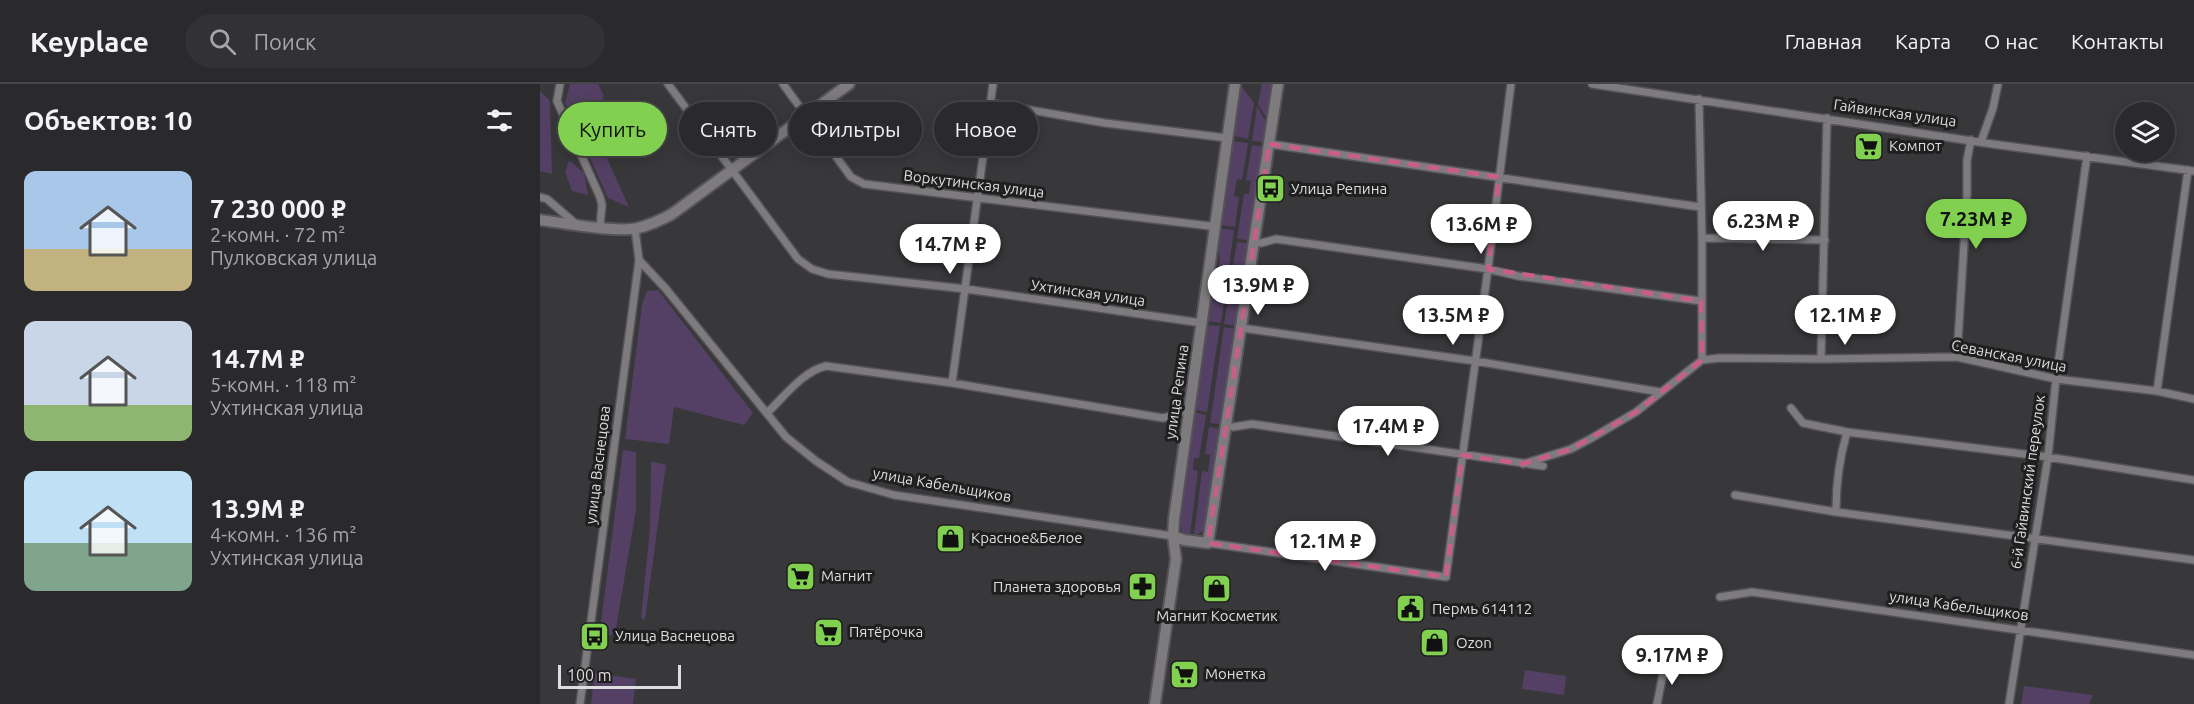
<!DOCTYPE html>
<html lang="ru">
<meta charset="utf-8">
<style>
:root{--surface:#2a292c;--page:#323134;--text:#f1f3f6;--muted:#a5a6a9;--line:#464548;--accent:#81d050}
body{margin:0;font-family:Ubuntu,sans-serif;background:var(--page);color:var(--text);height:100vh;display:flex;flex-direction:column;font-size:22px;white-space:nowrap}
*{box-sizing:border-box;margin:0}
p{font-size:20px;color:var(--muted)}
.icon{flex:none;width:33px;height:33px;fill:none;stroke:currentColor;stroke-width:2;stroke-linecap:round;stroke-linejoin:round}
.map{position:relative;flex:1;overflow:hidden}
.drawer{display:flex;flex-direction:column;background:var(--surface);width:540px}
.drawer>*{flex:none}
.guide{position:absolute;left:18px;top:18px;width:570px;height:54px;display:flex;gap:12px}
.controls{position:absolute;left:1575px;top:18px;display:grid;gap:12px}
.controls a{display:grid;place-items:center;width:60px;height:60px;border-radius:50%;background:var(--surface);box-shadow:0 3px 15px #0003,0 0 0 2px var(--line);font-size:30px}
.scale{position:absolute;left:18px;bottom:15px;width:123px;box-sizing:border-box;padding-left:6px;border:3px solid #dddcde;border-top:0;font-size:16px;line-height:21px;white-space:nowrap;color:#dddcde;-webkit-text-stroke:4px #1f1f20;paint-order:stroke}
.price{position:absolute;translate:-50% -51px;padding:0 14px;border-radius:21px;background:#fff;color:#222;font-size:20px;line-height:39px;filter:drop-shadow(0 2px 3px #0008)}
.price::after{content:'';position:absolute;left:50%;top:36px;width:18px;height:14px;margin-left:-9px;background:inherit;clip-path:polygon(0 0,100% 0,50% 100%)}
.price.selected{background:var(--accent);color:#111}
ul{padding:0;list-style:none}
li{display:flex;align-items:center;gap:18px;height:150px;padding:0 24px}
li span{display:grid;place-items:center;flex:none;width:168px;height:120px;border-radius:12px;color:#555}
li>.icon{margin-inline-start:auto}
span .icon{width:72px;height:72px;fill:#fffc;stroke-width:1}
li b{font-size:26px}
h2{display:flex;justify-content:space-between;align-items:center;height:72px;padding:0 24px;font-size:26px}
.chip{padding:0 21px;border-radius:27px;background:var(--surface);box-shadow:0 3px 15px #0003,0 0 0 2px var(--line);font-size:21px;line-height:54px}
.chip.selected{background:var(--accent);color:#111}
header{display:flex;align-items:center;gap:36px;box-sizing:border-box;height:84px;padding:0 30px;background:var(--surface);border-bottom:2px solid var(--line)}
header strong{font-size:28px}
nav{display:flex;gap:33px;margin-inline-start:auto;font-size:21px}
.search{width:420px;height:54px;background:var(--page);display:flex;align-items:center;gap:15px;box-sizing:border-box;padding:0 21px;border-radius:33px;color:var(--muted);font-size:22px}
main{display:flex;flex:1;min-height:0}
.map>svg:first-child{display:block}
.green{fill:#534064}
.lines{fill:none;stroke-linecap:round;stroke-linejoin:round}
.street-casing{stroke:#555356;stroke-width:10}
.secondary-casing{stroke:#555356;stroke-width:14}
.street{stroke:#7d7b7e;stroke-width:7}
.secondary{stroke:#7d7b7e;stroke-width:10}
.marked{fill:none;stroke:#cb5d89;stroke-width:4.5;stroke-dasharray:12 8;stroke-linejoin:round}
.labels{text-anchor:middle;stroke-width:6;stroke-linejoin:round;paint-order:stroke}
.street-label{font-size:15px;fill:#dddcde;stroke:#1f1f20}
.poi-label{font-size:15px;fill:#dddcde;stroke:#1f1f20;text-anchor:start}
</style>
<header>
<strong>Keyplace</strong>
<div class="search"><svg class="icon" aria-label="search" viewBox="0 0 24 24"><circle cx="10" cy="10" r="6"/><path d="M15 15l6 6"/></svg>Поиск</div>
<nav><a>Главная</a><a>Карта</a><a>О нас</a><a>Контакты</a></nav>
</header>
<main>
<section class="drawer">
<h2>Объектов: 10<svg class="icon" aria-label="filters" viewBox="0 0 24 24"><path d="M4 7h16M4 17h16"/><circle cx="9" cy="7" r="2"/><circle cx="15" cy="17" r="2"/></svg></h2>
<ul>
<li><span style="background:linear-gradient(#a9c7e8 65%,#c2b280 0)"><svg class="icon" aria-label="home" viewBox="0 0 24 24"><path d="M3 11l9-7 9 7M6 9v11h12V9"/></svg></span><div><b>7 230 000 ₽</b><p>2-комн. · 72 m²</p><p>Пулковская улица</p></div></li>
<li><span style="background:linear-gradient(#c9d6e8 70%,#8fb573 0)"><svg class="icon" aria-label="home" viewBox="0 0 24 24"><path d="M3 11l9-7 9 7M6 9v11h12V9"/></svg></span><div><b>14.7M ₽</b><p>5-комн. · 118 m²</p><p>Ухтинская улица</p></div></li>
<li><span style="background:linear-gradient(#bfe0f5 60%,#7fa58c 0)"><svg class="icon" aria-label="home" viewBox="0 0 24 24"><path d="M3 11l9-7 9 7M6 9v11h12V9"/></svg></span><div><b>13.9M ₽</b><p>4-комн. · 136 m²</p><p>Ухтинская улица</p></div></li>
</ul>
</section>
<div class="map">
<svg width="1654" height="620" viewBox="0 0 1654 620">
<rect width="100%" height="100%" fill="#38373a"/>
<path class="green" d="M30,0H58L64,12L52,41L89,123L68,114L25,19Z
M700,0L714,19L708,55L693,52Z
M722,0H732L727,35L718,20Z
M0,7L10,17L12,90L0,87Z
M717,22L726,38L723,58L712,57Z
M692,57L708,59L702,96L697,95L694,112L699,113L695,143L680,141Z
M712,61L723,63L708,156L697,155L704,110H709L711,97L706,96Z
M29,76L44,89L48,111L32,107L25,88Z
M679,144L694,146L681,239L667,237L669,217L676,201L680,175L678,163Z
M697,158L708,159L696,242L684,240Z
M118,206L213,329L204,341L134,323L129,360L85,355L102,220L107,207Z
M666,241L680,242L667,328L655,326Z
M684,243L696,245L681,340L670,339Z
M654,328L666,331L659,374H654L653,386L658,387L650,451L642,448L639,436Z
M669,343L681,345L665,444L659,450L654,451L662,387L668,388L670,371L665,370Z
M83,366L96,368V426L75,550L59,554Z
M111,377L126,381L105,536L101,534L110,444Z
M985,586L1026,592L1024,611L982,605Z
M55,589L96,595L93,620H51Z
M1484,602L1553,611L1549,620H1481Z"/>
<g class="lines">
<defs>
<path id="street" d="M20,0L17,17L60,113L62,121L60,143
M128,0L258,175L272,185L288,190L426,205L662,239
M243,0L311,93L324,100L670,142
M1052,0L1452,60L1654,87
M1159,15L1162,154V276
M450,19L565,39L687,54
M1441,58L1453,24L1458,0
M729,60L1160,123
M0,113L7,115L36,140
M1162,154L1285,156
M721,159L736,155L948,185L978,192L1161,217
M99,176L126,205L246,353L276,377L308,398L354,411L633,452
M702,244L935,277L1120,308
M1417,273L1427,111V76L1431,56
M1281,275L1287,34
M412,299L453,0
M1617,307L1648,86
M1251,324L1263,339L1307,348L1508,373L1654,396
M227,329C244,313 263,287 286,282L412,299L623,334L638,330L645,326
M693,343L712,340L1003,382
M983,380L1031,365L1050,355L1096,328L1162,276L1180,274L1281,275L1417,273L1516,295L1617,307L1654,315
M1195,411L1296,428L1654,476
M1296,428C1296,400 1299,375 1307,348
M668,459L906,493L948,185L971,0
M1180,513L1212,508L1654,571
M40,620L99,176L95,145
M1117,620L1125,580
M1469,620L1508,373L1516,295L1547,72"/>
<path id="secondary" d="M0,136C24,139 76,149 98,144C110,141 121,136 132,130L309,0
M633,452L644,456L668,459L738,0
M615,620L636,475L633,452L634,435L695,0"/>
</defs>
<use href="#street" class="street-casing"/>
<use href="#secondary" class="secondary-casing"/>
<use href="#street" class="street"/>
<use href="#secondary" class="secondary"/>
</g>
<path class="marked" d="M729,60L959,93L948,185L1161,217L1162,276L1096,328L1031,365L983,380L922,371L906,493L668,459Z"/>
<defs>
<symbol id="supermarket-square" viewBox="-11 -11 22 22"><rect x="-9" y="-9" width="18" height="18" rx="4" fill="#81d050" stroke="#1f1f20"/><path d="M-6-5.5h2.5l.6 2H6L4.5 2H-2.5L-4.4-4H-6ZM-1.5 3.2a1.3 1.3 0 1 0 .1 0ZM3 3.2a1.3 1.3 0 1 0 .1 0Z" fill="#111"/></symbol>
<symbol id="bus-square" viewBox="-11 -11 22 22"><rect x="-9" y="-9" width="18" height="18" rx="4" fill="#81d050" stroke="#1f1f20"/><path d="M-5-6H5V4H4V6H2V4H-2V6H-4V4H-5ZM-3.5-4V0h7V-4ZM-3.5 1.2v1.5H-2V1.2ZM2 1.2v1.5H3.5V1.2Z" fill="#111"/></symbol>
<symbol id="shop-square" viewBox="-11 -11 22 22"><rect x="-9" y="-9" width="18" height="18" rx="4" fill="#81d050" stroke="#1f1f20"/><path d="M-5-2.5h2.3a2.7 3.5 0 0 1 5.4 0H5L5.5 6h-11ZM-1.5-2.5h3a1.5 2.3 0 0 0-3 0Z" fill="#111"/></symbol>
<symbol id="pharmacy-square" viewBox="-11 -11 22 22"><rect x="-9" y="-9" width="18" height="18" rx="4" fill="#81d050" stroke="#1f1f20"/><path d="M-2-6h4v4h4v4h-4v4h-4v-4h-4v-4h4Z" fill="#111"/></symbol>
<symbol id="civic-square" viewBox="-11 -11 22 22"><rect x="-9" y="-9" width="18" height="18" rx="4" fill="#81d050" stroke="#1f1f20"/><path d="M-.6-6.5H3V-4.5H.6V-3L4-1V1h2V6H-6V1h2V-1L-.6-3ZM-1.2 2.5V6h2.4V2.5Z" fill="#111"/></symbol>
</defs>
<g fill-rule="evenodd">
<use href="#supermarket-square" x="1312" y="46" width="33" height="33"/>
<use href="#bus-square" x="714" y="88" width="33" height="33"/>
<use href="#shop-square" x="394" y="438" width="33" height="33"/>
<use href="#supermarket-square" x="244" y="476" width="33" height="33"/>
<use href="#pharmacy-square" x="586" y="486" width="33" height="33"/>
<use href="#shop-square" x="660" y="488" width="33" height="33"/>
<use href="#civic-square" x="854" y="508" width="33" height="33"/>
<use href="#supermarket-square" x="272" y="532" width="33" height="33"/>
<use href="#bus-square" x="38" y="536" width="33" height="33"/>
<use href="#shop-square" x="878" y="542" width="33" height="33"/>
<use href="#supermarket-square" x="628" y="574" width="33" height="33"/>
</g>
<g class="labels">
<g class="street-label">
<text transform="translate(1355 29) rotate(8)" y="5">Гайвинская улица</text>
<text transform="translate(434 100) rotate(7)" y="5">Воркутинская улица</text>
<text transform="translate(548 209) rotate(8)" y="5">Ухтинская улица</text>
<text transform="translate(1469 272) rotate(11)" y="5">Севанская улица</text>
<text transform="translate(637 308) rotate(-82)" y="5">улица Репина</text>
<text transform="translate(58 381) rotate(-83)" y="5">улица Васнецова</text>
<text transform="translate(1488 398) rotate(-82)" y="5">6-й Гайвинский переулок</text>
<text transform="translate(402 401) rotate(10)" y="5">улица Кабельщиков</text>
<text transform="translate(1419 522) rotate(8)" y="5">улица Кабельщиков</text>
</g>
<g class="poi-label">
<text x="1349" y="67">Компот</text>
<text x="751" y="110">Улица Репина</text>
<text x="431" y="459">Красное&amp;Белое</text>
<text x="281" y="497">Магнит</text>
<text x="581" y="508" text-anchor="end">Планета здоровья</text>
<text x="892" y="530">Пермь 614112</text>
<text x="677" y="537" text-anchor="middle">Магнит Косметик</text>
<text x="309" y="553">Пятёрочка</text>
<text x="75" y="557">Улица Васнецова</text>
<text x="916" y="564">Ozon</text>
<text x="665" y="595">Монетка</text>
</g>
</g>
</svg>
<div class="controls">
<a><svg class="icon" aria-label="layers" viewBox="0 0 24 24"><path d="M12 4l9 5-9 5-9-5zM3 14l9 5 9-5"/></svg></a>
</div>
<div class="scale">100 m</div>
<b class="price selected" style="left:1436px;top:166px">7.23M ₽</b>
<b class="price" style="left:1223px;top:168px">6.23M ₽</b>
<b class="price" style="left:941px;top:171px">13.6M ₽</b>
<b class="price" style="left:410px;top:191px">14.7M ₽</b>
<b class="price" style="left:718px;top:232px">13.9M ₽</b>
<b class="price" style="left:913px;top:262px">13.5M ₽</b>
<b class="price" style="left:1305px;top:262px">12.1M ₽</b>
<b class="price" style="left:848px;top:373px">17.4M ₽</b>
<b class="price" style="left:785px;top:488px">12.1M ₽</b>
<b class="price" style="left:1132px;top:602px">9.17M ₽</b>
<div class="guide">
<a class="chip selected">Купить</a>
<a class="chip">Снять</a>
<a class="chip">Фильтры</a>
<a class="chip">Новое</a>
</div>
</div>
</main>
